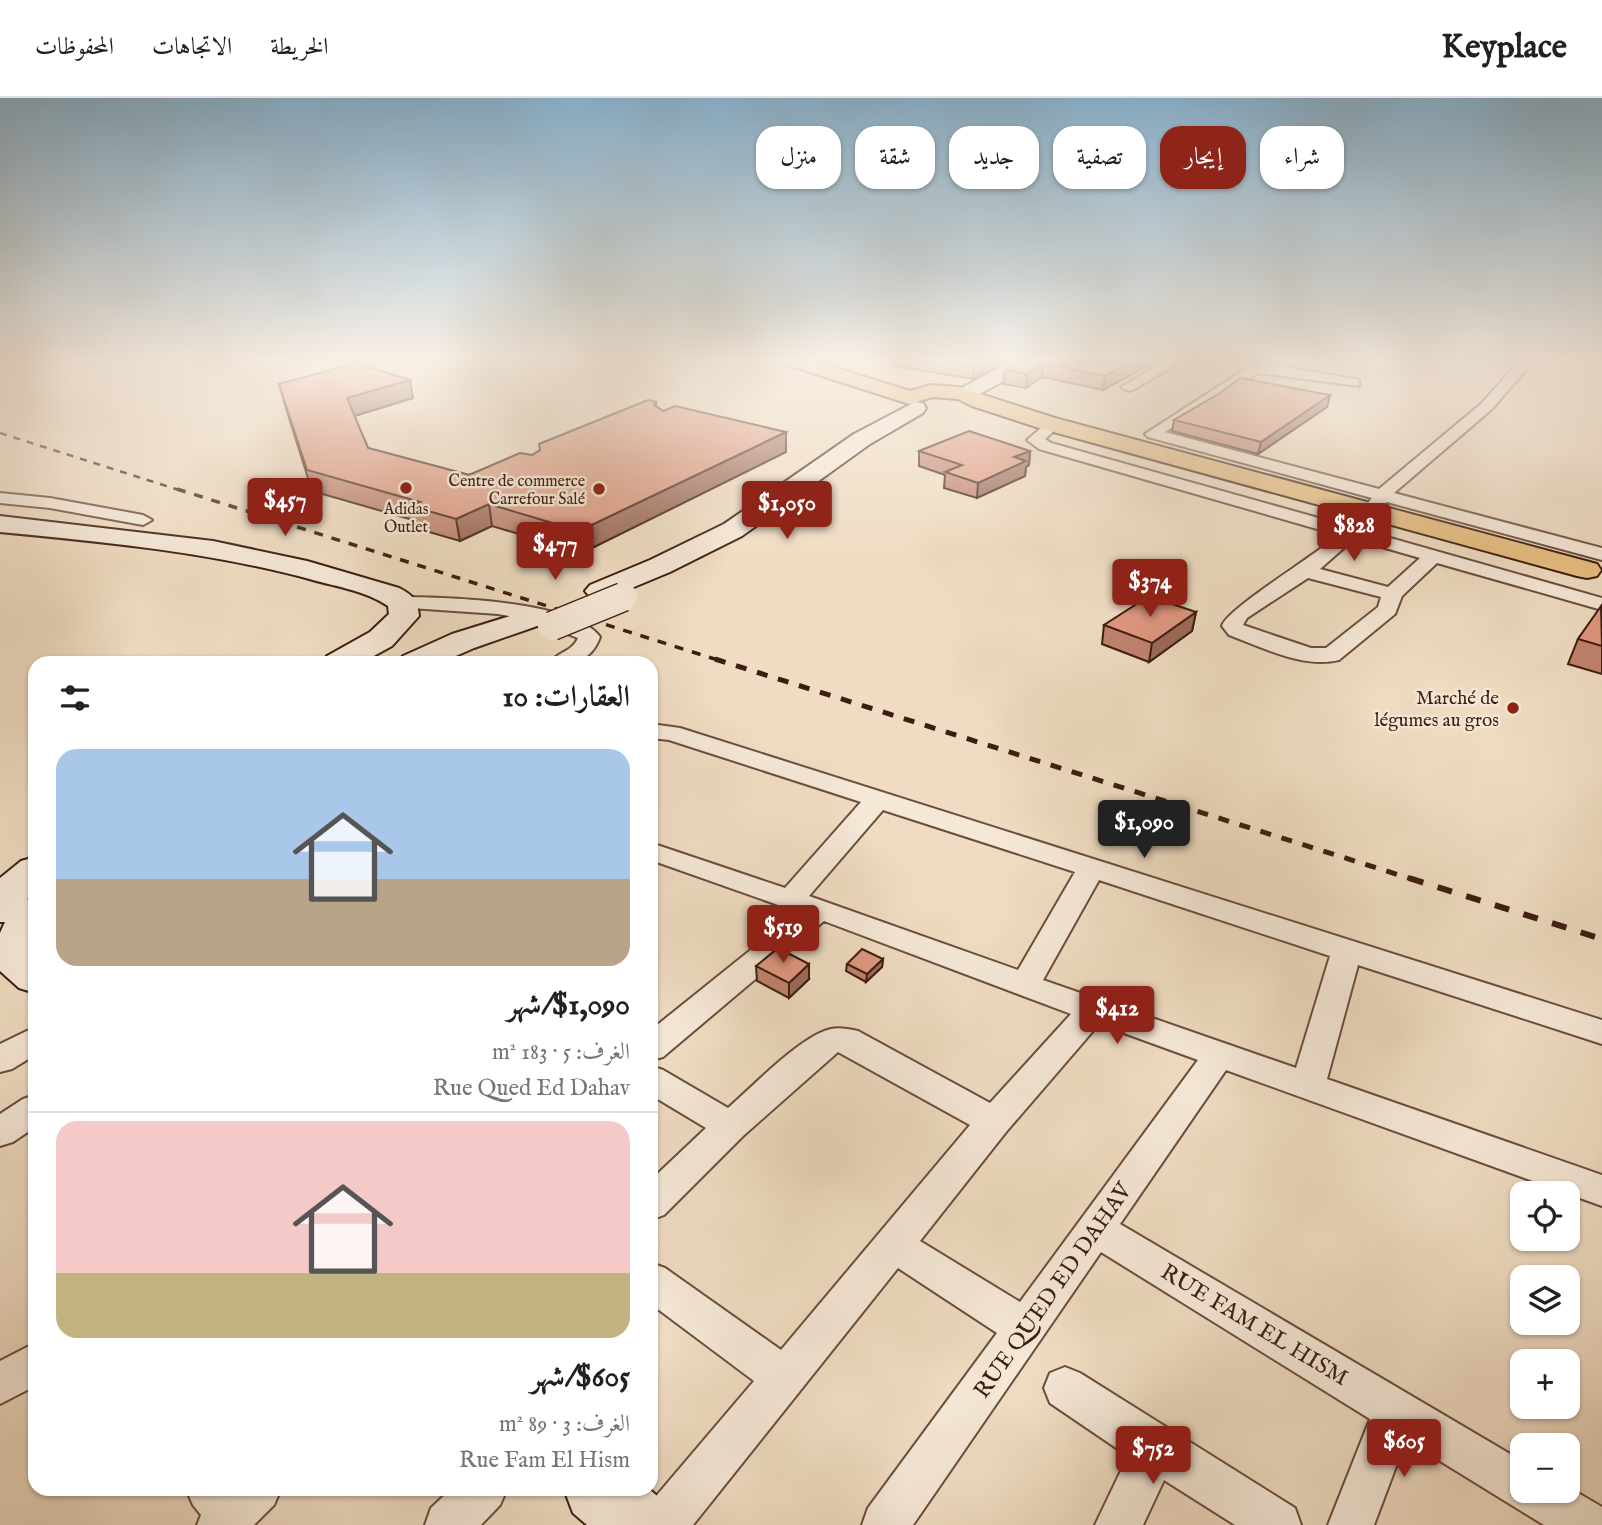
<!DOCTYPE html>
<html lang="ar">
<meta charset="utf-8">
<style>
:root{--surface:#fff;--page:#f6f6f6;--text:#202124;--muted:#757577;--line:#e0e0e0;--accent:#8f2418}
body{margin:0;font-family:"IM FELL English",Amiri,serif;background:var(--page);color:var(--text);direction:rtl;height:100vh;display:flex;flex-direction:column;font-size:26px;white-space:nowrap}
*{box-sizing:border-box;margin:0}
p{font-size:23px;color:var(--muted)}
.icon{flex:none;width:38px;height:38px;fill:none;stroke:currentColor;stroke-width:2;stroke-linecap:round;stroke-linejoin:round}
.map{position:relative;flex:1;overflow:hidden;direction:ltr}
.details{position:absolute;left:28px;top:558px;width:630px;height:840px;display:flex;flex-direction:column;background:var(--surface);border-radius:21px;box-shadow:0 2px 5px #0004;direction:rtl}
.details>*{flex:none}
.top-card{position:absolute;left:679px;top:28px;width:665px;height:63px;direction:rtl;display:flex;gap:14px}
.buttons{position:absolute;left:1510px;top:1083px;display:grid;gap:14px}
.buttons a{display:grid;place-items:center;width:70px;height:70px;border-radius:14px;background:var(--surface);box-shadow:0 2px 5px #0004;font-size:35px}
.price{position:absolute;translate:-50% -60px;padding:0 16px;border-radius:7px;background:var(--accent);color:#fff;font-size:23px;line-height:46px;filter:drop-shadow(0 2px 4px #0008)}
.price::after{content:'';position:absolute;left:50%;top:42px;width:21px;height:16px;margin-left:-10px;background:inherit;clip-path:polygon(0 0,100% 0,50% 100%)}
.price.current{background:#222;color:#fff}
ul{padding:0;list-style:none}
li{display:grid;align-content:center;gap:14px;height:371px;padding:0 28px}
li+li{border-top:2px solid var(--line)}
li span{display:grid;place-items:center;height:217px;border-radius:21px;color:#555}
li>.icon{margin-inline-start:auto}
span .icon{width:126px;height:126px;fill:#fffc;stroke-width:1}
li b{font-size:30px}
h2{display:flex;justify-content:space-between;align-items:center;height:84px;padding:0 28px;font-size:30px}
.tag{padding:0 24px;border-radius:21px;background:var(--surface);box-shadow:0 2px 5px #0004;font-size:24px;line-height:63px}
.tag.current{background:var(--accent);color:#fff}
header{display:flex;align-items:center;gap:42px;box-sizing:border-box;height:98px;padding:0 35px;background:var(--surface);border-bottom:2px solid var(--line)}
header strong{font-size:33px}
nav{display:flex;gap:38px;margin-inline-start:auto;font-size:24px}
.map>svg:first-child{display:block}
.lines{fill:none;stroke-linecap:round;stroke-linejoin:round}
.street-casing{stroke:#6a4d3d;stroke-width:4}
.secondary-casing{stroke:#3d1d11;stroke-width:4}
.primary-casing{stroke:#3d1d11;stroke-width:4}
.street{fill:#f5e8d7;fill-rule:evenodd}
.secondary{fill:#f5e8d7;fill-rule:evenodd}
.primary{fill:#e8be81;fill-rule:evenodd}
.rail-far3{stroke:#3d1d11;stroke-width:2.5;stroke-dasharray:7 7;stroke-linecap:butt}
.rail-far2{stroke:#3d1d11;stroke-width:3.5;stroke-dasharray:9 9;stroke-linecap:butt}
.rail-far1{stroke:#3d1d11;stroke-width:5;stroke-dasharray:11 11;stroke-linecap:butt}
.rail{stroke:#3d1d11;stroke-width:6;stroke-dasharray:15 15;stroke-linecap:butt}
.secondary-bridge-casing{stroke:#3d1d11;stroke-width:31;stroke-linecap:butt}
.secondary-bridge{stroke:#f5e8d7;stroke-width:28}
.wall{fill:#c1836f;stroke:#3d1d11;stroke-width:2}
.shaded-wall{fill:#9d6a5a;stroke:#3d1d11;stroke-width:2}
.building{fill:#e09881;stroke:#3d1d11;stroke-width:2}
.poi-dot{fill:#8f2418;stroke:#f5e8d7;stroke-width:2.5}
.labels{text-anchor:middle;stroke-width:5;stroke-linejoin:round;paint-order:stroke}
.far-poi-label{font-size:16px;fill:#3d1d11;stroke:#f5e8d7;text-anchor:end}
.poi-label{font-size:19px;fill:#3d1d11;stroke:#f5e8d7;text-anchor:end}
.near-street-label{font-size:23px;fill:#3d1d11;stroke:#f5e8d7}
</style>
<header>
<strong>Keyplace</strong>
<nav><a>الخريطة</a><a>الاتجاهات</a><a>المحفوظات</a></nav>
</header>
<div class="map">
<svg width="1602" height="1427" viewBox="0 0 1602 1427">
<rect width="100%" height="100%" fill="#efdcc2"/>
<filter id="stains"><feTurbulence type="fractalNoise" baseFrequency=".00286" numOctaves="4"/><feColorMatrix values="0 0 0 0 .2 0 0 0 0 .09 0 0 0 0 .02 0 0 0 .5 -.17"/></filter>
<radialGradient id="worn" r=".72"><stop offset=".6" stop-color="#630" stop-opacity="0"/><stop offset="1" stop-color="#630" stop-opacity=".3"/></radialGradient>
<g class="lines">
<defs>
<path id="street" d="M1171,260H1187L1133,292L1128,293L1121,289Z
M1522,260H1536L1492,311L1394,395L1602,450V462L1387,404L1362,432L1602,500V512L1437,465L1402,498L1395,516L1339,562C1303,571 1262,549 1229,537L1222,528C1226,511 1318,456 1338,437L1039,351L1027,342L1041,330H1051L1054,333L1045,341L1051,345L1347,428L1372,400L1148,339L1145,336L1250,268L1274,267L1354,281L1359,282V288L1258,275L1165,334L1379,391L1482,305ZM1354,441L1420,460L1388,489L1320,471ZM1308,480L1381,499L1378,509L1326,550H1311L1243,527L1247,520Z
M0,395L50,400L143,417L152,422L143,427L50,410L0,405Z
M403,499C445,499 575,503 600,539C591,564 574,565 550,565C557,554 572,554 578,540L530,522L498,516L396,509L393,505L396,501Z
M651,626L680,630L1602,922V946L1358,867L1327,981L1602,1077V1108L1226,972L1120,1126L1522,1363V1393H1568V1389L1602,1409V1427H1544L1406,1342L1374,1427H1328L1370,1321L1101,1154L913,1427H862L868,1410L997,1235L898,1170L693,1427H640L646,1410L754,1283L651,1206V1165L665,1170L781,1252L970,1027L838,954L743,1038L664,1117L651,1122V1082L706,1030L651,997V968L663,972L728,1010C752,989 802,937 831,931C840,929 849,931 858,933L990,1005L1071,916L824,823L663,959L651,962V932L798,814L651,762V745L785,790L861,704L669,642L651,640ZM883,712L1075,774L1018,872L809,798ZM1099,782L1330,858L1296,970L1043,882ZM1099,926L1198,962L1020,1204L920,1143L1006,1034Z
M35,929V957L12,971L0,974V946Z
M35,997V1029L13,1044L0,1048V1016L23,1001Z
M35,1245V1288L0,1306V1263Z
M1065,1269L1080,1275L1295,1410L1301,1427H1235L1164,1382L1143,1427H1095L1128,1358L1050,1305L1044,1290L1050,1275Z
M186,1391H281L274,1407L254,1427H197L201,1417L193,1407Z
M451,1391H507L500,1407L481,1427H425L431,1410Z"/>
<path id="secondary" d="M1018,260H1042L1039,264L972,300H958L955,296L958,292Z
M915,304L923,305L926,310L923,315L870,346L742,438L670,474L610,499L600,502L590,499L585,493L590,487L650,462L724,426L854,336Z
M0,418L213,443L307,463L399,490C413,497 418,503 419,518L392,548L361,565H322L327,558L370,534L389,516L388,508C366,493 338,489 313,482C211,454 105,444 0,434Z
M529,512L540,515L544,521L540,527L474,550L440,565H398L403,558L452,536Z
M35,759V794L27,801L35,805V895L19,890L0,873V835L5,824H0V780L21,763Z
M564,1391H649L663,1403L673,1427H587L573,1415Z"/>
<path id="primary" d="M775,260H804L910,293L931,287L959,289L1055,320L1597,466L1601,472L1597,478L1587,480L1577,478L1039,330L972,308L958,301L933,299L910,306L903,304L778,264Z"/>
</defs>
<use href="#street" class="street-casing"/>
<use href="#secondary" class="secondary-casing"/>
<use href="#primary" class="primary-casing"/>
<use href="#street" class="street"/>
<use href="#secondary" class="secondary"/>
<use href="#primary" class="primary"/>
<path class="rail-far3" d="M0,335L182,393"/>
<path class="rail-far2" d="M177,391L721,563"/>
<path class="rail-far1" d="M715,561L1415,782"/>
<path class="rail" d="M1409,780L1602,841"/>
<defs>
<path id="secondary-bridge" d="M552,528L623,499"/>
</defs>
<use href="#secondary-bridge" class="secondary-bridge-casing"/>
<use href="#secondary-bridge" class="secondary-bridge"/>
</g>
<path class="wall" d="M896,260H1013L973,281L895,268Z
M1029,260H1163L1103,292L1042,279L1026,290L1003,286L1005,272Z
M279,286L413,300L354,318L368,350L469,377L532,357L656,304V308L663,313L786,334V354L582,455L492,428L460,443L415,430L413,422L312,393L284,304Z
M1330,297L1327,309L1258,356L1172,333L1174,322Z
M919,353H1030L1029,367L1026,369L1025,378L977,400L944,390L945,377L919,368Z
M1602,508V576L1568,566L1578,541Z
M1196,514L1192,533L1149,564L1102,546L1104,527Z
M883,861L882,869L866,884L846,873L847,866Z
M756,868L809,881L789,900L757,883Z"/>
<path class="shaded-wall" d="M989,260H1013L973,281L974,267Z
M1140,260H1163L1103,292L1105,278Z
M1043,265L1042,279L1026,290L1027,276Z
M410,282L413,300L351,319L347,300Z
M1330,297L1327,309L1258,356L1261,344Z
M786,334V354L582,455L579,433Z
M1030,353L1029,367L1026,369L1025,378L977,400L978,385L1014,359Z
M489,406L492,428L460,443L456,421Z
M1196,514L1192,533L1149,564L1152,545Z
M883,861L882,869L866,884L867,876Z
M809,866V881L789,900V885Z"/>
<path class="building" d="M928,260H989L974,267Z
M1029,260H1140L1105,278L1043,265L1027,276L1005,272Z
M356,265L410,282L347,300L368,350L469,377L520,355L532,357L540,352L539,346L648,302L656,304L654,307L663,313L675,308L786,334L579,433L489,406L456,421L411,408L420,404L307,372L279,286Z
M1240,280L1330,297L1261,344L1174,322L1220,295Z
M969,333L1030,353L1014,359L1026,363L978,385L945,374L962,367L919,353Z
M1149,498L1196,514L1152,545L1104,527Z
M1601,508L1602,548L1578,541Z
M778,850L809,866L789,885L756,868Z
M862,851L883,861L867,876L847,866Z"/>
<linearGradient id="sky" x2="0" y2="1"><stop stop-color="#89b6d5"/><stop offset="0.57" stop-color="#f8efe4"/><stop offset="1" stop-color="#f8efe4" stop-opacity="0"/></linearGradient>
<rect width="1602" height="459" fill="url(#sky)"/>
<g class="poi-dot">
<circle cx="406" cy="390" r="7"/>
<circle cx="599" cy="391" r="7"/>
<circle cx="1513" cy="610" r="7"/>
</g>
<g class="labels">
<g class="far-poi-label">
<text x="585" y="388">Centre de commerce<tspan x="585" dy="18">Carrefour Salé</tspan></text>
<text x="406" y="416" text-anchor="middle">Adidas<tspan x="406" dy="18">Outlet</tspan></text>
</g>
<g class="poi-label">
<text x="1499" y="606">Marché de<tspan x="1499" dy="22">légumes au gros</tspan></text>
</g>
<g class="near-street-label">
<text transform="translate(1052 1192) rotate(-55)" y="8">RUE QUED ED DAHAV</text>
<text transform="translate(1255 1226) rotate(31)" y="8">RUE FAM EL HISM</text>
</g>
</g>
<rect width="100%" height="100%" filter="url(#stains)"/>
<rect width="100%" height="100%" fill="url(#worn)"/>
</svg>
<div class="buttons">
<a><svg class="icon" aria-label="locate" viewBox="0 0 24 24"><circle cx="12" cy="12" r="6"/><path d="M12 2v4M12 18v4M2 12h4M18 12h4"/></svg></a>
<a><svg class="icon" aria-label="layers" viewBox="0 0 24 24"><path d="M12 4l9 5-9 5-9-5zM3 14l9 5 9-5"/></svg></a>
<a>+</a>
<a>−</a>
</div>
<b class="price" style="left:285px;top:440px">$457</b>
<b class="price" style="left:787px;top:443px">$1,050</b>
<b class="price" style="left:1354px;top:465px">$828</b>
<b class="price" style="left:555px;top:484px">$477</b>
<b class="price" style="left:1150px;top:521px">$374</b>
<b class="price current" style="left:1144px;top:762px">$1,090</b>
<b class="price" style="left:783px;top:867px">$519</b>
<b class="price" style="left:1117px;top:948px">$412</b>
<b class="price" style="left:1404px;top:1381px">$605</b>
<b class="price" style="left:1153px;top:1388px">$752</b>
<div class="top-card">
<a class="tag">شراء</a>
<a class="tag current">إيجار</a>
<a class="tag">تصفية</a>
<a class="tag">جديد</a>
<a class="tag">شقة</a>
<a class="tag">منزل</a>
</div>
<section class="details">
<h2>العقارات: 10<svg class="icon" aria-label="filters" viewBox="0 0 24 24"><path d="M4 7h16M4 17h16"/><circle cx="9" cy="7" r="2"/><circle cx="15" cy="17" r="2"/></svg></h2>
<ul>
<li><span style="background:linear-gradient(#a9c7e8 60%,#b9a48a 0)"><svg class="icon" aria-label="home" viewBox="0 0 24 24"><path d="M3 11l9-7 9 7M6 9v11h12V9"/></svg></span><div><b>$1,090/شهر</b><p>الغرف: 5 · 183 m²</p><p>Rue Qued Ed Dahav</p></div></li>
<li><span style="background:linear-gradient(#f6c9c9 70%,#c2b280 0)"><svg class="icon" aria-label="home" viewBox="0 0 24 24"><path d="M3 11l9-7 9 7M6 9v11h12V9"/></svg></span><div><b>$605/شهر</b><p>الغرف: 3 · 89 m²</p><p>Rue Fam El Hism</p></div></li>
</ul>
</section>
</div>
